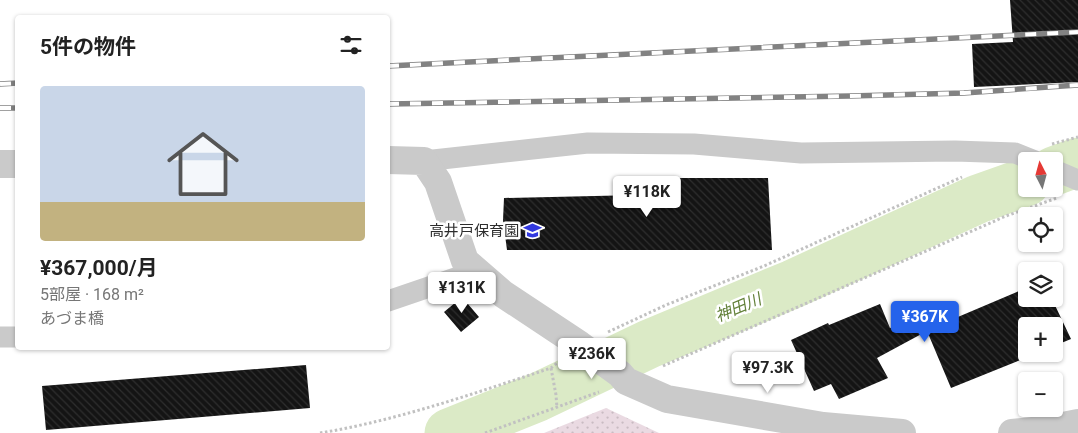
<!DOCTYPE html>
<html lang="ja">
<meta charset="utf-8">
<style>
:root{--surface:#fff;--page:#f2f2f2;--text:#222;--muted:#767676;--line:#e0e0e0;--accent:#2563eb}
body{margin:0;font-family:Roboto,"Noto Sans JP",sans-serif;background:var(--page);color:var(--text);height:100vh;display:flex;flex-direction:column;font-size:19px;white-space:nowrap}
*{box-sizing:border-box;margin:0}
p{font-size:16px;color:var(--muted)}
.icon{flex:none;width:28px;height:28px;fill:none;stroke:currentColor;stroke-width:2;stroke-linecap:round;stroke-linejoin:round}
.map{position:relative;flex:1;overflow:hidden}
.panel{position:absolute;left:15px;top:15px;width:375px;height:335px;display:flex;flex-direction:column;background:var(--surface);border-radius:5px;box-shadow:0 1px 4px #0004}
.panel>*{flex:none}
.needle{width:32px;rotate:354deg}
.buttons{position:absolute;left:1018px;top:152px;display:grid;gap:10px}
.buttons a{display:grid;place-items:center;width:45px;height:45px;border-radius:5px;background:var(--surface);box-shadow:0 1px 4px #0004;font-size:25px}
.price{position:absolute;translate:-50% -42px;padding:0 11px;border-radius:5px;background:#fff;color:#222;font-size:16px;line-height:32px;filter:drop-shadow(0 1px 2px #0008)}
.price::after{content:'';position:absolute;left:50%;top:30px;width:15px;height:11px;margin-left:-8px;background:inherit;clip-path:polygon(0 0,100% 0,50% 100%)}
.price.on{background:var(--accent);color:#fff}
ul{padding:0;list-style:none}
li{display:grid;align-content:center;gap:10px;height:265px;padding:0 25px}
li+li{border-top:1px solid var(--line)}
li span{display:grid;place-items:center;height:155px;border-radius:5px;color:#555}
li>.icon{margin-inline-start:auto}
span .icon{width:90px;height:90px;fill:#fffc;stroke-width:1}
li b{font-size:21px}
h2{display:flex;justify-content:space-between;align-items:center;height:60px;padding:0 25px;font-size:21px}
.map>svg:first-child{display:block}
.green{fill:url(#green-dots)}
.lines{fill:none;stroke-linecap:round;stroke-linejoin:round}
.river{stroke:#dbeac6;stroke-width:49}
.building{fill:url(#building-back-hatch)}
.path{stroke:#c1c1c1;stroke-width:3;stroke-dasharray:2.5 2.5;stroke-linecap:butt}
.minor{stroke:#cacaca;stroke-width:21}
.tertiary{stroke:#cacaca;stroke-width:28}
.rail-casing{stroke:#828282;stroke-width:5.5}
.rail{stroke:#fff;stroke-width:4;stroke-dasharray:11;stroke-linecap:butt}
.labels{text-anchor:middle;stroke-width:5;stroke-linejoin:round;paint-order:stroke}
.poi-label{font-size:15px;fill:#2d2d2d;stroke:#fff;text-anchor:end}
.water-label{font-size:16px;font-style:italic;fill:#628039;stroke:#fff}
</style>
<div class="map">
<svg width="1078" height="433" viewBox="0 0 1078 433">
<defs>
<pattern id="green-dots" width="8" height="8" patternUnits="userSpaceOnUse" patternTransform="scale(1.25)"><rect width="8" height="8" fill="#eadae2"/><path d="M2 2h.1M6 6h.1" fill="none" stroke="#c9bbc2" stroke-width="1.8" stroke-linecap="round"/></pattern>
<pattern id="building-back-hatch" width="6" height="6" patternUnits="userSpaceOnUse" patternTransform="scale(1.25)"><rect width="6" height="6" fill="#141414"/><path d="M-1 5l2 2M0 0l6 6M5-1l2 2" fill="none" stroke="#2e2e2e"/></pattern>
</defs>
<rect width="100%" height="100%" fill="#fff"/>
<path class="green" d="M606,408L659,433H544Z"/>
<g class="lines">
<path class="river" d="M1054,171L1078,162
M449,433L538,397L649,344L793,284L978,199L1026,182"/>
</g>
<path class="building" d="M1010,0H1078V82L974,87L972,44L1013,42Z
M637,178H768L772,250H507L503,220L504,198L638,195Z
M1026,288V299H1052L1071,339L1054,346V326H1026V354H1035L951,388L927,331L877,358L888,378L839,399L831,384L814,391L791,340L828,323L829,325L880,304L890,328L933,313L939,325Z
M462,297L479,317L461,332L444,312Z
M306,365L310,408L46,430L42,386Z"/>
<g class="lines">
<path class="path" d="M1052,144L1078,137
M608,332L666,305L764,266L962,177
M663,366L1006,216L1057,198
M551,368L556,395L557,408
M320,433C399,420 475,393 551,368L558,362
M485,433L599,392"/>
<path class="minor" d="M424,161L588,143L694,144L801,153L955,151L1015,153L1035,161
M1054,170L1078,180
M388,301L476,271
M0,337H18"/>
<path class="tertiary" d="M388,160L424,161L438,182L465,261L503,294L580,345L620,374L626,381L667,399L823,426L902,433
M0,164H18
M1012,433L1043,430L1078,423"/>
<defs>
<path id="rail" d="M388,66L1078,32
M0,84L18,83
M388,104L850,96L964,93L1078,85
M0,108H18"/>
</defs>
<use href="#rail" class="rail-casing"/>
<use href="#rail" class="rail"/>
</g>
<defs>
<symbol id="school-bare" viewBox="-9 -9 18 18"><path d="M0-5L7-2L0 1L-7-2ZM-4 1L0 2.5L4 1V4Q0 6-4 4Z" fill="#3239e0" stroke="#fff" stroke-width="2.5" paint-order="stroke"/></symbol>
</defs>
<g fill-rule="evenodd">
<use href="#school-bare" x="520" y="218" width="25" height="25"/>
</g>
<g class="labels">
<g class="poi-label">
<text x="519" y="236">高井戸保育園</text>
</g>
<g class="water-label">
<text transform="translate(738 307) rotate(-23)" y="6">神田川</text>
</g>
</g>
</svg>
<div class="buttons">
<a><svg class="needle" viewBox="-14 -14 28 28"><path d="M0-13l5 13h-10z" fill="#e53935"/><path d="M0 13l5-13h-10z" fill="#767676"/></svg></a>
<a><svg class="icon" aria-label="locate" viewBox="0 0 24 24"><circle cx="12" cy="12" r="6"/><path d="M12 2v4M12 18v4M2 12h4M18 12h4"/></svg></a>
<a><svg class="icon" aria-label="layers" viewBox="0 0 24 24"><path d="M12 4l9 5-9 5-9-5zM3 14l9 5 9-5"/></svg></a>
<a>+</a>
<a>−</a>
</div>
<b class="price" style="left:647px;top:218px">¥118K</b>
<b class="price" style="left:462px;top:314px">¥131K</b>
<b class="price on" style="left:925px;top:343px">¥367K</b>
<b class="price" style="left:592px;top:380px">¥236K</b>
<b class="price" style="left:768px;top:394px">¥97.3K</b>
<section class="panel">
<h2>5件の物件<svg class="icon" aria-label="filters" viewBox="0 0 24 24"><path d="M4 7h16M4 17h16"/><circle cx="9" cy="7" r="2"/><circle cx="15" cy="17" r="2"/></svg></h2>
<ul>
<li><span style="background:linear-gradient(#c9d6e8 75%,#c2b280 0)"><svg class="icon" aria-label="home" viewBox="0 0 24 24"><path d="M3 11l9-7 9 7M6 9v11h12V9"/></svg></span><div><b>¥367,000/月</b><p>5部屋 · 168 m²</p><p>あづま橋</p></div></li>
</ul>
</section>
</div>
